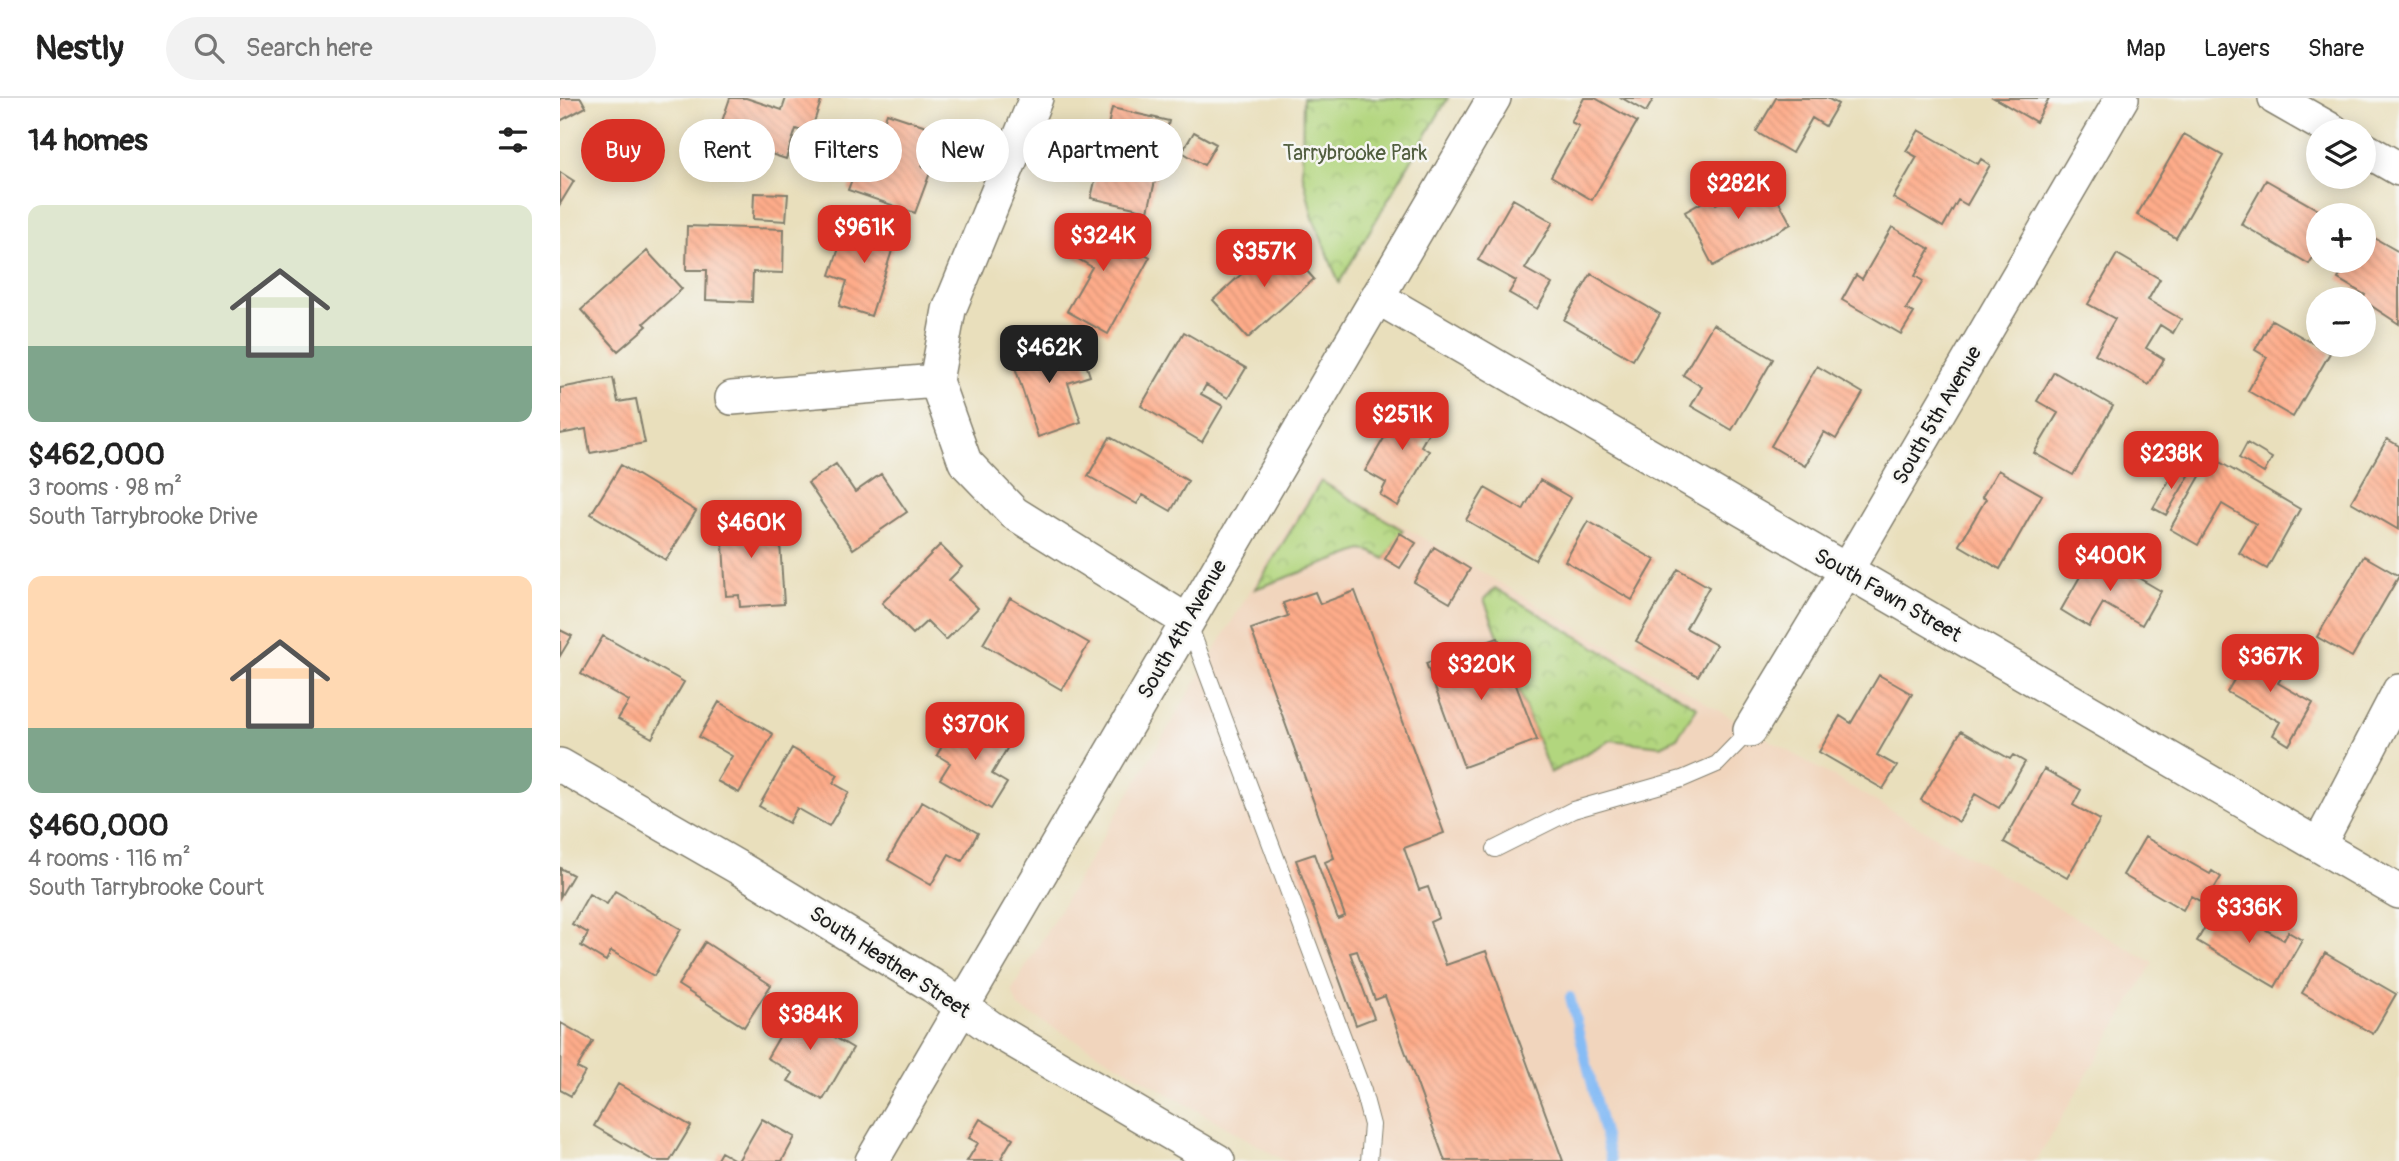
<!DOCTYPE html>
<meta charset="utf-8">
<style>
:root{--surface:#fff;--page:#f2f2f2;--text:#222;--muted:#767676;--line:#e0e0e0;--accent:#d93025}
body{margin:0;font-family:Pangolin,sans-serif;background:var(--page);color:var(--text);height:100vh;display:flex;flex-direction:column;font-size:26px;white-space:nowrap}
*{box-sizing:border-box;margin:0}
p{font-size:23px;color:var(--muted)}
.icon{flex:none;width:38px;height:38px;fill:none;stroke:currentColor;stroke-width:2;stroke-linecap:round;stroke-linejoin:round}
.map{position:relative;flex:1;overflow:hidden}
.details{display:flex;flex-direction:column;background:var(--surface);width:560px}
.details>*{flex:none}
.guide{position:absolute;left:21px;top:21px;width:665px;height:63px;display:flex;gap:14px}
.buttons{position:absolute;left:1746px;top:21px;display:grid;gap:14px}
.buttons a{display:grid;place-items:center;width:70px;height:70px;border-radius:50%;background:var(--surface);box-shadow:0 4px 18px #0003;font-size:35px}
.price{position:absolute;translate:-50% -60px;padding:0 16px;border-radius:14px;background:var(--accent);color:#fff;font-size:23px;line-height:46px;filter:drop-shadow(0 2px 4px #0008)}
.price::after{content:'';position:absolute;left:50%;top:42px;width:21px;height:16px;margin-left:-10px;background:inherit;clip-path:polygon(0 0,100% 0,50% 100%)}
.price.current{background:#222;color:#fff}
ul{padding:0;list-style:none}
li{display:grid;align-content:center;gap:14px;height:371px;padding:0 28px}
li span{display:grid;place-items:center;height:217px;border-radius:14px;color:#555}
li>.icon{margin-inline-start:auto}
span .icon{width:126px;height:126px;fill:#fffc;stroke-width:1}
li b{font-size:30px}
h2{display:flex;justify-content:space-between;align-items:center;height:84px;padding:0 28px;font-size:30px}
.tag{padding:0 24px;border-radius:32px;background:var(--surface);box-shadow:0 4px 18px #0003;font-size:24px;line-height:63px}
.tag.current{background:var(--accent);color:#fff}
header{display:flex;align-items:center;gap:42px;box-sizing:border-box;height:98px;padding:0 35px;background:var(--surface);border-bottom:2px solid var(--line)}
header strong{font-size:33px}
nav{display:flex;gap:38px;margin-inline-start:auto;font-size:24px}
.search{width:490px;height:63px;background:var(--page);display:flex;align-items:center;gap:18px;box-sizing:border-box;padding:0 24px;border-radius:38px;color:var(--muted);font-size:26px}
main{display:flex;flex:1;min-height:0}
.map>svg:first-child{display:block}
.built{fill:#f1d5bd}
.park{fill:url(#park-crowns);stroke:#67794d;stroke-width:2}
.lines{fill:none;stroke-linecap:round;stroke-linejoin:round}
.stream{stroke:#86bcf5;stroke-width:10}
.building{fill:url(#building-back-hatch)}
.lane-casing{stroke:#827e6c;stroke-width:18}
.street-casing{stroke:#827e6c;stroke-width:36}
.lane{stroke:#fff;stroke-width:16}
.street{stroke:#fff;stroke-width:33}
.labels{text-anchor:middle;stroke-width:5;stroke-linejoin:round;paint-order:stroke}
.park-label{font-size:21px;fill:#505d3e;stroke:#f6f6f2}
.street-label{font-size:21px;fill:#1c1c1c;stroke:#f6f6f2}
</style>
<header>
<strong>Nestly</strong>
<div class="search"><svg class="icon" aria-label="search" viewBox="0 0 24 24"><circle cx="10" cy="10" r="6"/><path d="M15 15l6 6"/></svg>Search here</div>
<nav><a>Map</a><a>Layers</a><a>Share</a></nav>
</header>
<main>
<section class="details">
<h2>14 homes<svg class="icon" aria-label="filters" viewBox="0 0 24 24"><path d="M4 7h16M4 17h16"/><circle cx="9" cy="7" r="2"/><circle cx="15" cy="17" r="2"/></svg></h2>
<ul>
<li><span style="background:linear-gradient(#dfe7d0 65%,#7fa58c 0)"><svg class="icon" aria-label="home" viewBox="0 0 24 24"><path d="M3 11l9-7 9 7M6 9v11h12V9"/></svg></span><div><b>$462,000</b><p>3 rooms · 98 m²</p><p>South Tarrybrooke Drive</p></div></li>
<li><span style="background:linear-gradient(#ffd9b3 70%,#7fa58c 0)"><svg class="icon" aria-label="home" viewBox="0 0 24 24"><path d="M3 11l9-7 9 7M6 9v11h12V9"/></svg></span><div><b>$460,000</b><p>4 rooms · 116 m²</p><p>South Tarrybrooke Court</p></div></li>
</ul>
</section>
<div class="map">
<svg width="1839" height="1063" viewBox="0 0 1839 1063">
<defs>
<pattern id="park-crowns" width="20" height="18" patternUnits="userSpaceOnUse" patternTransform="scale(1.75)"><rect width="20" height="18" fill="#b2d67e"/><path d="M2 6a3 3 0 1 1 6 0M12 15a3 3 0 1 1 6 0" fill="none" stroke="#98b76c"/></pattern>
<pattern id="building-back-hatch" width="6" height="6" patternUnits="userSpaceOnUse" patternTransform="scale(1.75)"><rect width="6" height="6" fill="#feac8a"/><path d="M-1 5l2 2M0 0l6 6M5-1l2 2" fill="none" stroke="#d99376"/></pattern>
</defs>
<rect width="100%" height="100%" fill="#f6f6f2"/>
<filter id="ink" filterUnits="userSpaceOnUse"><feTurbulence type="fractalNoise" baseFrequency=".0143" numOctaves="2"/><feDisplacementMap in="SourceGraphic" scale="14" xChannelSelector="R" yChannelSelector="G"/><feConvolveMatrix kernelMatrix="1 2 1 2 8 2 1 2 1" color-interpolation-filters="sRGB"/></filter>
<filter id="wash" filterUnits="userSpaceOnUse"><feTurbulence type="fractalNoise" baseFrequency=".00686" numOctaves="4" result="noise"/><feDisplacementMap in="SourceGraphic" scale="28" xChannelSelector="R" yChannelSelector="G"/><feGaussianBlur stdDeviation="1.57" result="paint"/><feColorMatrix in="noise" values="0 0 0 0 0 0 0 0 0 0 0 0 0 0 0 0 0 1.4 0 .05"/><feComposite in="paint" operator="in"/></filter>
<g filter="url(#wash)">
<rect width="100%" height="100%" fill="#e9dfbc"/>
<path class="built" d="M758,379L1593,865L1476,1063H725L458,909L452,892Z"/>
<path class="park" d="M743,0H888L779,185L753,120L742,73Z
M761,383L843,432L825,461L812,454L802,452L695,491Z
M935,490L1137,609L1117,640L1101,648L1051,642L990,675L924,501Z"/>
<g class="lines">
<path class="stream" d="M1010,899L1051,1063"/>
</g>
<g id="blocks">
<path class="building" d="M0,0H21L26,9L0,23Z
M170,0H186L222,12L226,0H262L250,36L236,31L226,61L157,38Z
M1024,0H1035L1077,24L1032,102L991,78L1019,28L1011,24Z
M1062,0H1094L1086,14Z
M1216,0H1267L1278,6L1265,28L1252,20L1232,55L1196,34Z
M1434,0H1489L1476,24Z
M552,10L609,23L588,113L531,100Z
M327,15L375,31L362,69L371,72L355,115L288,92L297,68L307,72Z
M1359,32L1418,66L1421,61L1430,67L1407,107L1398,102L1383,129L1333,100L1357,59L1346,53Z
M634,34L656,46L644,67L622,54Z
M1624,36L1663,58L1616,140L1577,117Z
M0,74L14,83L0,106Z
M1206,80L1231,126L1153,168L1125,114L1152,99L1156,106Z
M1706,82L1767,117H1759V150L1749,166L1681,126Z
M194,95L228,96L226,123L193,121Z
M953,101L993,124L965,171L992,186L977,211L949,195L956,183L918,162Z
M517,118L590,159L548,236L507,213L532,169L499,150Z
M303,119L339,131L311,218L279,208L287,183L270,177L282,141L295,145Z
M127,128L224,131L223,175L193,174L192,204L146,202L147,172H126Z
M1332,129L1370,151L1355,178L1363,183L1346,211L1354,215L1341,236L1282,202L1296,177L1302,181Z
M1804,134L1839,154V226L1804,203L1803,201L1805,197L1778,181L1788,163H1804Z
M719,142L754,181L688,240L653,202Z
M87,153L122,191L84,225L87,228L58,253L21,212Z
M1557,156L1600,181L1588,202L1621,221L1613,235L1600,227L1586,250L1604,261L1589,287L1535,256L1555,221L1528,206Z
M1031,176L1100,216L1073,262L1004,222Z
M1712,222L1770,255L1733,319L1688,293L1707,259L1695,252Z
M1153,226L1213,261L1172,332L1131,308L1142,289L1123,277Z
M624,234L686,270L668,300L646,287L641,296L663,308L642,344L581,308Z
M493,240L501,265L523,257L530,278L508,285L521,324L478,339L450,254Z
M1257,268L1303,295L1276,341L1264,334L1245,368L1211,348Z
M1494,274L1553,308L1513,377L1474,355L1498,315L1477,303Z
M53,280L58,304L76,301L85,345L30,355L26,331L0,336V290Z
M846,302L877,320L861,348L869,353L838,408L820,397L826,385L805,373Z
M550,339L628,383L611,413L583,397L577,406L528,378Z
M1827,341L1839,348V432L1791,404Z
M1687,345L1712,360L1704,375L1679,360Z
M1651,359L1740,411L1707,471L1679,455L1696,426L1662,406L1638,447L1610,431Z
M276,366L295,394L321,376L347,414L293,451L248,385Z
M61,367L136,413L106,462L31,416Z
M1617,369L1630,376L1606,417L1593,410Z
M1438,372L1482,397L1440,471L1399,447L1426,401L1422,399Z
M980,382L1011,400L975,462L906,422L925,390L963,412Z
M201,409L203,446L220,445L224,506L180,509L179,497L166,498L161,412Z
M1028,423L1095,462L1072,502L1005,463Z
M840,435L856,445L840,470L825,461Z
M380,447L402,469L389,482L418,510L386,542L367,523L353,536L322,505Z
M874,449L910,471L890,505L854,484Z
M1534,454L1601,493L1582,527L1543,505L1529,529L1501,512Z
M1804,458L1839,478L1792,559L1757,539Z
M1118,471L1149,489L1126,530L1156,547L1138,578L1076,543Z
M795,493L884,735L844,750L859,792L868,789L879,820L870,824L886,867L926,853L1003,1063H885L825,898L815,902L797,853L790,855L814,920L796,927L736,762L754,756L778,821L785,818L765,764L774,760L691,531L728,518L723,505L755,494L760,506Z
M450,500L529,545L502,592L423,546Z
M0,532L12,538L0,558Z
M43,538L124,584L92,640L58,621L69,603L21,576Z
M938,540L977,642L904,669L866,565Z
M1693,549L1728,569L1718,585L1753,605L1729,647L1713,637L1720,624L1667,594Z
M1319,577L1352,596L1317,657L1337,668L1323,691L1259,654L1280,618L1291,625Z
M159,604L213,636L179,695L157,683L172,658L139,639Z
M415,621L452,642L432,676L447,685L431,711L380,681L390,665L377,657L392,631L405,639Z
M1401,633L1450,661L1453,657L1465,664L1439,710L1415,696L1399,724L1361,702Z
M232,650L278,677L273,685L289,694L269,728L237,710L229,725L199,708Z
M1484,671L1521,692L1513,707L1540,722L1507,780L1444,744Z
M362,703L418,735L402,763L389,756L371,787L328,762Z
M1585,739L1650,776L1652,773L1661,779L1645,806L1631,798L1623,812L1563,777Z
M0,770L13,777L0,799Z
M55,793L121,831L94,878L51,853L46,863L21,848L28,835L12,826L29,796L47,806Z
M1659,805L1724,842L1728,834L1742,842L1715,889L1637,843Z
M145,844L211,887L184,929L118,887Z
M1765,855L1836,896L1813,936L1742,895Z
M243,906L273,923L266,934L293,950L263,1002L228,983L233,975L207,960L237,908L241,910Z
M1,925L33,943L17,970L25,974L11,998L0,992Z
M58,986L131,1028L110,1063H94L34,1028Z
M202,1021L235,1039L222,1063H178Z
M420,1021L453,1040L441,1060L445,1063H407L418,1045L409,1040Z
M161,1054L177,1063H156Z"/>
</g>
</g>
<g filter="url(#ink)">
<use href="#blocks" fill-opacity="0" stroke="#827e6c" stroke-width="2"/>
<g class="lines">
<defs>
<path id="lane" d="M628,524L803,993L812,1027L809,1063
M935,751L1013,712L1122,681L1157,666L1190,632"/>
<path id="street" d="M476,0L389,212L376,283L405,364L454,415L627,523
M1715,0L1773,33
M1804,51L1839,71
M817,199L1839,794
M172,300L376,283
M1190,632L1286,473L1562,0
M0,667L179,770L373,888L430,929L658,1063
M1759,747L1839,593
M312,1063L934,0"/>
</defs>
<use href="#lane" class="lane-casing"/>
<use href="#street" class="street-casing"/>
<use href="#lane" class="lane"/>
<use href="#street" class="street"/>
</g>
</g>
<g class="labels">
<g class="park-label">
<text x="795" y="62">Tarrybrooke Park</text>
</g>
<g class="street-label">
<text transform="translate(1377 317) rotate(-60)" y="7">South 5th Avenue</text>
<text transform="translate(1328 497) rotate(30)" y="7">South Fawn Street</text>
<text transform="translate(622 531) rotate(-60)" y="7">South 4th Avenue</text>
<text transform="translate(330 864) rotate(33)" y="7">South Heather Street</text>
</g>
</g>
</svg>
<div class="buttons">
<a><svg class="icon" aria-label="layers" viewBox="0 0 24 24"><path d="M12 4l9 5-9 5-9-5zM3 14l9 5 9-5"/></svg></a>
<a>+</a>
<a>−</a>
</div>
<b class="price" style="left:1178px;top:123px">$282K</b>
<b class="price" style="left:304px;top:167px">$961K</b>
<b class="price" style="left:543px;top:175px">$324K</b>
<b class="price" style="left:704px;top:191px">$357K</b>
<b class="price current" style="left:489px;top:287px">$462K</b>
<b class="price" style="left:842px;top:354px">$251K</b>
<b class="price" style="left:1611px;top:393px">$238K</b>
<b class="price" style="left:191px;top:462px">$460K</b>
<b class="price" style="left:1550px;top:495px">$400K</b>
<b class="price" style="left:1710px;top:596px">$367K</b>
<b class="price" style="left:921px;top:604px">$320K</b>
<b class="price" style="left:415px;top:664px">$370K</b>
<b class="price" style="left:1689px;top:847px">$336K</b>
<b class="price" style="left:250px;top:954px">$384K</b>
<div class="guide">
<a class="tag current">Buy</a>
<a class="tag">Rent</a>
<a class="tag">Filters</a>
<a class="tag">New</a>
<a class="tag">Apartment</a>
</div>
</div>
</main>
